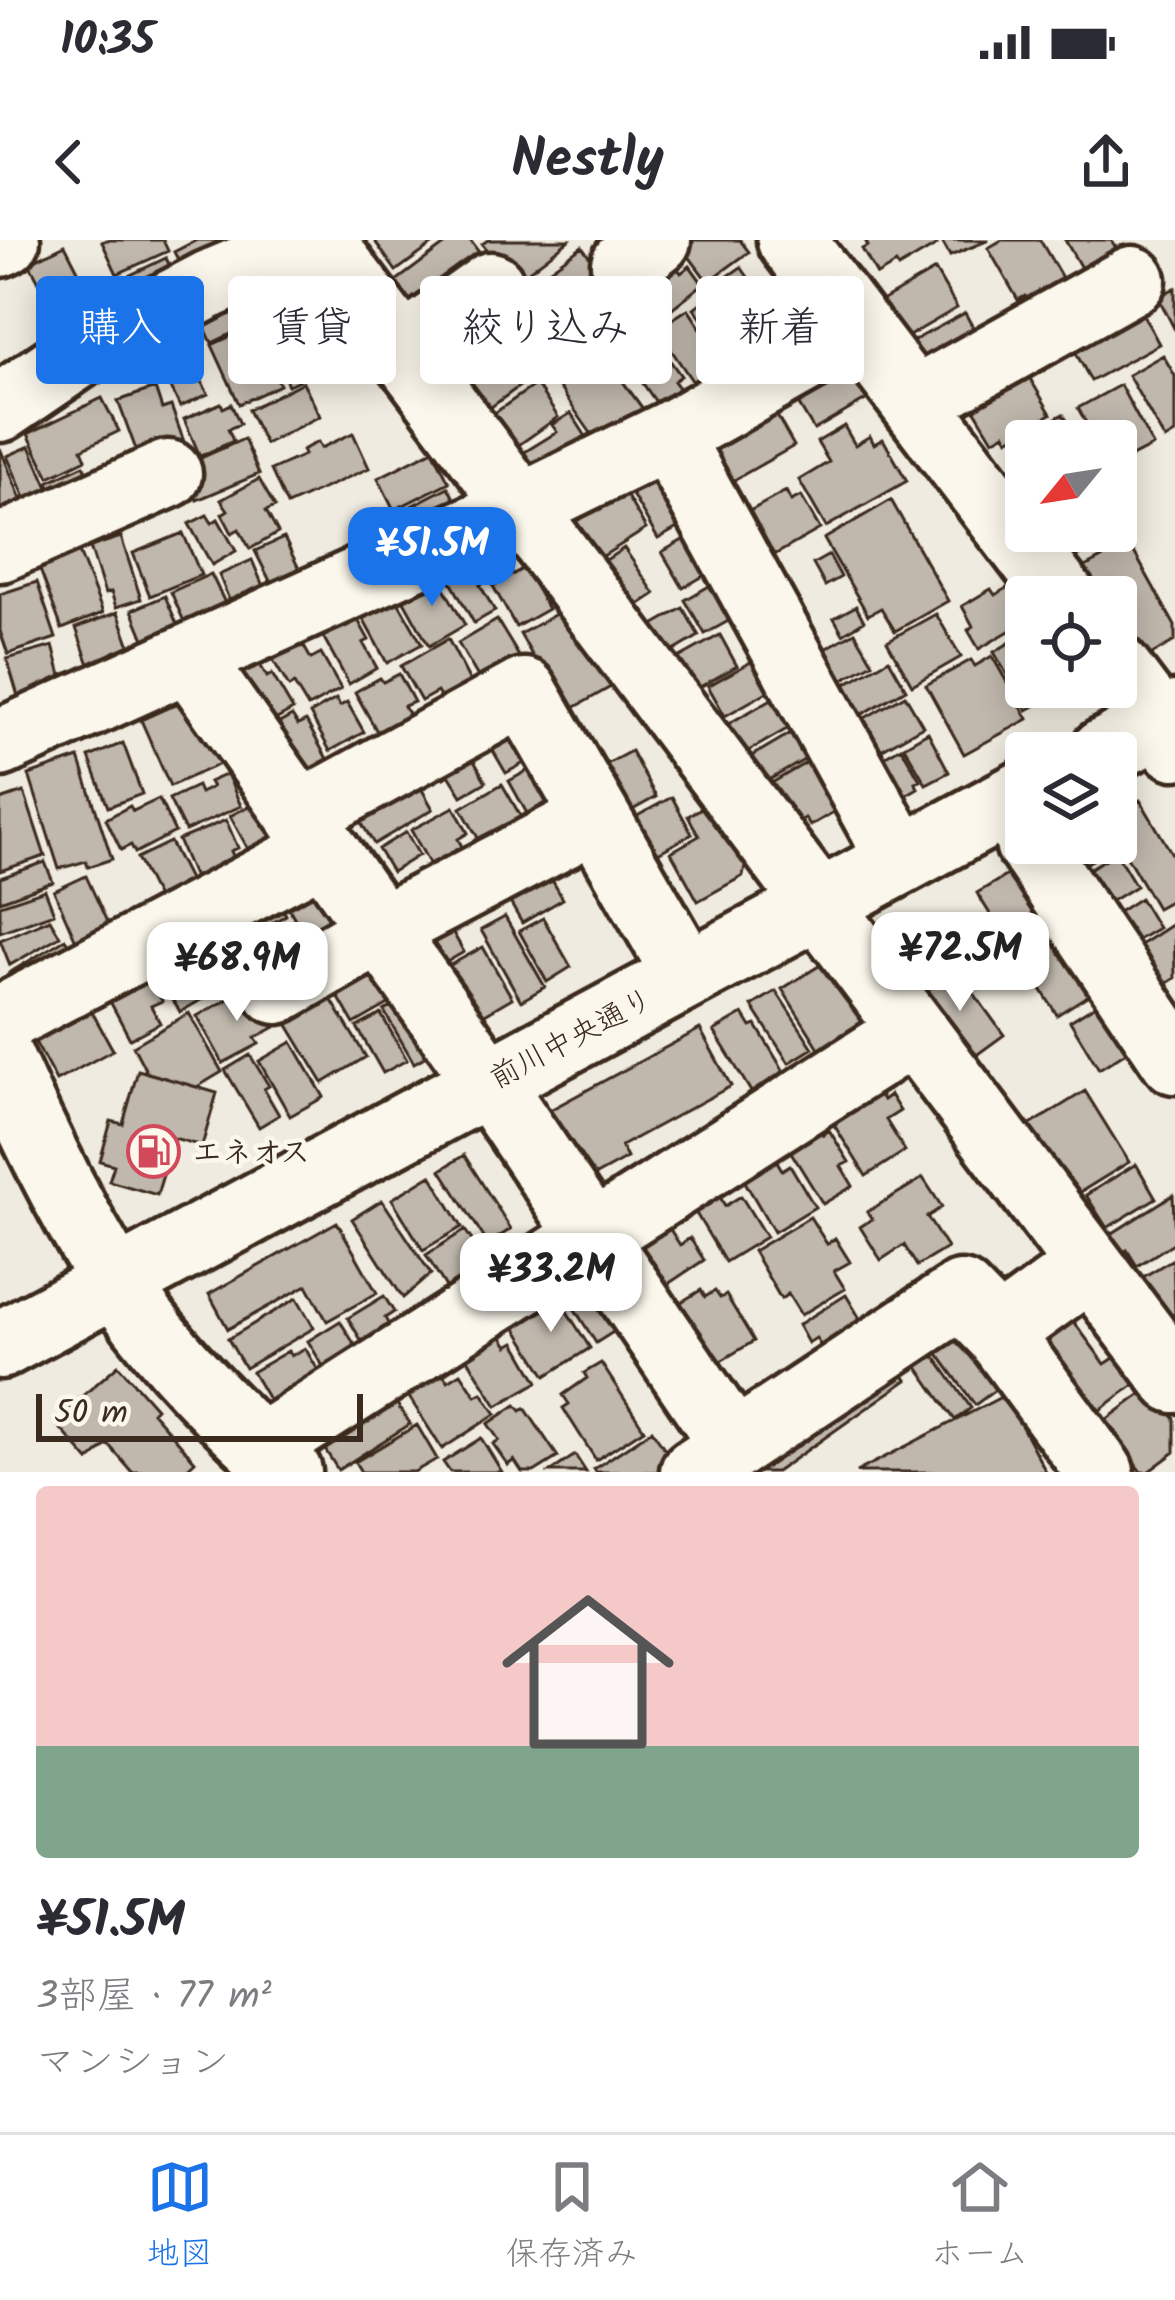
<!DOCTYPE html>
<html lang="ja">
<meta charset="utf-8">
<style>
:root{--surface:#fff;--page:#f2f2f3;--text:#2b2b33;--muted:#7c7c81;--line:#e1e1e2;--accent:#1a73e8}
body{margin:0;font-family:Kalam,"Klee One",sans-serif;background:var(--page);color:var(--text);height:100vh;display:flex;flex-direction:column;font-size:45px;white-space:nowrap}
*{box-sizing:border-box;margin:0}
p{font-size:39px;color:var(--muted)}
.icon{flex:none;width:66px;height:66px;fill:none;stroke:currentColor;stroke-width:2;stroke-linecap:round;stroke-linejoin:round}
.map{position:relative;height:1232px;overflow:hidden}
.details{display:flex;flex-direction:column;background:var(--surface);flex:1}
.details>*{flex:none}
.hud{position:absolute;left:36px;top:36px;width:1104px;height:108px;display:flex;gap:24px}
.needle{width:78px;rotate:240deg}
.fabs{position:absolute;left:1005px;top:180px;display:grid;gap:24px}
.fabs a{display:grid;place-items:center;width:132px;height:132px;border-radius:12px;background:var(--surface);box-shadow:0 6px 30px #0003;font-size:60px}
.scale{position:absolute;left:36px;bottom:30px;width:327px;box-sizing:border-box;padding-left:12px;border:6px solid #3b2a1e;border-top:0;font-size:33px;line-height:42px;white-space:nowrap;color:#3b2a1e;-webkit-text-stroke:9px #fbf7ec;paint-order:stroke}
.price{position:absolute;translate:-50% -102px;padding:0 27px;border-radius:24px;background:#fff;color:#222;font-size:39px;line-height:78px;filter:drop-shadow(0 3px 6px #0008)}
.price::after{content:'';position:absolute;left:50%;top:72px;width:36px;height:27px;margin-left:-18px;background:inherit;clip-path:polygon(0 0,100% 0,50% 100%)}
.price.on{background:var(--accent);color:#fff}
ul{padding:0;list-style:none}
li{display:grid;align-content:center;gap:24px;height:636px;padding:0 36px}
li+li{border-top:3px solid var(--line)}
li span{display:grid;place-items:center;height:372px;border-radius:12px;color:#555}
li>.icon{margin-inline-start:auto}
span .icon{width:216px;height:216px;fill:#fffc;stroke-width:1}
li b{font-size:51px}
.chip{padding:0 42px;border-radius:12px;background:var(--surface);box-shadow:0 6px 30px #0003;font-size:42px;line-height:108px}
.chip.on{background:var(--accent);color:#fff}
.status{display:flex;justify-content:space-between;align-items:center;height:84px;padding:0 60px;background:var(--surface);direction:ltr}
.status svg{height:33px;fill:currentColor}
header{display:flex;justify-content:space-between;align-items:center;height:156px;padding:0 36px;background:var(--surface);font-size:54px;font-weight:700}
.tabs{display:flex;justify-content:space-around;align-items:center;height:168px;border-top:3px solid var(--line);background:var(--surface);font-size:33px;color:var(--muted)}
.tabs a{display:grid;justify-items:center;gap:6px}
.tabs .on{color:var(--accent)}
.map>svg:first-child{display:block}
.building{fill:#c0b8ad;stroke:#3b2a1e;stroke-width:3}
.lines{fill:none;stroke-linecap:round;stroke-linejoin:round}
.minor-casing{stroke:#3b2a1e;stroke-width:75}
.minor{stroke:#fbf7ec;stroke-width:66}
.labels{text-anchor:middle;stroke-width:9;stroke-linejoin:round;paint-order:stroke}
.street-label{font-size:30px;fill:#3b2a1e;stroke:#fbf7ec}
.poi-label{font-size:30px;font-weight:bold;fill:#3b2a1e;stroke:#fbf7ec;text-anchor:start}
</style>
<div class="status"><b>10:35</b><svg viewBox="0 0 49 12"><path d="M0 12V9h3v3zM5 12V6h3v6zM10 12V3h3v9zM15 12V0h3v12zM26 1h20v11H26zM47 4h2v5h-2z"/></svg></div>
<header><svg class="icon" aria-label="back" viewBox="0 0 24 24"><path d="M15 5l-7 7 7 7"/></svg>Nestly<svg class="icon" aria-label="share" viewBox="0 0 24 24"><path d="M12 15V3M7 8l5-5 5 5M5 13v7h14v-7"/></svg></header>
<div class="map">
<svg width="1175" height="1232" viewBox="0 0 1175 1232">
<rect width="100%" height="100%" fill="#f0ebe0"/>
<filter id="ink" filterUnits="userSpaceOnUse"><feTurbulence type="fractalNoise" baseFrequency=".00833" numOctaves="2"/><feDisplacementMap in="SourceGraphic" scale="24" xChannelSelector="R" yChannelSelector="G"/><feConvolveMatrix kernelMatrix="1 2 1 2 8 2 1 2 1" color-interpolation-filters="sRGB"/></filter>
<g filter="url(#ink)">
<path class="building" d="M106,0H163L168,11L117,34L102,2Z
M197,0H224L232,16L188,39L174,12Z
M374,0H439L396,31Z
M451,0H470L490,28L419,80L392,44Z
M488,0H569L512,44L482,4Z
M683,0H740L749,12L708,42L679,3Z
M865,0H934L937,5L898,28L896,24L877,35L862,9L868,6Z
M941,0H989L950,16Z
M1002,0H1040L1072,55L1032,69L1025,56L1018,60L988,8Z
M1065,0H1111L1120,15L1085,35Z
M65,5L87,48L105,39L126,78L73,106L29,23Z
M582,6L605,39L571,63L590,89L544,121L507,70L523,59L518,52Z
M665,13L681,33L690,26L703,44L657,80L628,42Z
M166,18L178,43L131,67L118,41Z
M741,27L764,60L744,74L721,41Z
M935,30L957,68L902,100L880,62Z
M613,41L625,58L631,54L651,81L615,107L583,63Z
M293,44L307,75L276,90L262,59Z
M1175,48V90L1158,57Z
M723,54L749,91L741,97L758,122L741,134L694,68L707,58L711,63Z
M773,62L801,103L776,120L748,79Z
M1138,65L1159,104L1091,141L1070,102Z
M230,66L241,89L212,103L196,68Z
M495,66L515,94L508,99L511,104L457,141L434,109Z
M688,69L715,110L705,116L718,133L697,148L657,89Z
M965,73L986,111L923,129L909,103Z
M348,79L363,111L288,145L269,104L313,84L318,93Z
M253,86L280,145L239,164L212,105Z
M649,91L681,136L674,141L687,159L665,175L621,112Z
M592,99L651,180L604,212L547,130Z
M521,100L543,129L483,173L462,144Z
M187,110L208,154L180,167L159,122Z
M1163,115L1175,136V194L1165,200L1128,135Z
M1022,125L1051,174L1008,199L1005,193L993,200L967,157Z
M850,127L869,158L814,190L789,148Z
M303,142L320,176L265,204L248,170Z
M536,144L558,177L516,207L493,174Z
M1120,145L1153,206L1116,225V201H1096L1078,168Z
M155,148L162,169L171,166L187,210L142,226L118,161Z
M102,158L119,191L82,209L86,219L49,237L28,194Z
M221,163L223,168L231,164L240,184L228,189L233,201L200,216L184,179Z
M772,167L794,206L720,248L694,201Z
M571,173L594,209L542,242L523,213L557,192L552,185Z
M1063,174L1079,201H1037L1032,192Z
M844,186L855,205L870,196L874,204L883,199L907,241L826,287L799,240L829,222L817,202Z
M353,193L369,228L287,265L271,230L304,215L302,210L318,202L321,208Z
M244,199L259,234L197,260L183,226Z
M30,206L49,250L26,260L7,216Z
M0,208L32,286L0,295Z
M433,210L449,242L394,270L378,238Z
M84,225L99,257L63,274L48,242Z
M665,225L695,278L658,299L621,236Z
M259,239L275,267L266,271L278,293L250,309L239,289L232,293L222,274L228,270L221,260Z
M618,241L646,289L592,323L566,280Z
M448,247L463,275L410,300L396,274Z
M786,251L791,261L801,256L820,289L762,322L737,278Z
M891,260L948,361L895,391L881,368L868,375L824,299Z
M207,275L212,283L218,279L236,311L212,325L189,284Z
M702,289L722,325L683,348L662,312Z
M1116,290L1119,295L1068,322L1054,297L1062,291Z
M183,293L201,335L150,356L133,313Z
M121,297L141,359L116,367L111,352L105,354L90,307Z
M284,298L308,347L280,361L255,311Z
M1129,303L1175,386V401L1145,418L1116,381V357H1097L1076,332Z
M624,308L655,354L628,372L597,326Z
M79,312L103,373L62,389L39,327Z
M478,314L491,339L480,345L495,371L474,383L446,333Z
M829,315L841,337L825,346L813,324Z
M252,320L268,358L237,379L219,335Z
M524,328L548,369L516,387L493,346Z
M435,332L465,385L429,406L399,352Z
M211,334L226,365L213,370L221,389L193,402L171,352Z
M723,338L743,373L705,394L685,360Z
M37,342L56,398L8,414L0,391V354Z
M1015,343L1026,363V381L979,409L968,390L973,386L962,366L991,349L995,355Z
M165,356L186,405L152,418L132,370Z
M397,360L422,404L387,423L363,379Z
M856,366L864,381L843,394L834,378Z
M683,368L699,396L664,417L641,392Z
M565,369L616,444L565,473L520,394Z
M353,371L369,400L363,403L377,428L349,444L319,389Z
M118,372L137,426L91,430L76,388Z
M936,374L961,417L912,445L887,401Z
M497,380L526,428L481,442L458,403Z
M295,391L311,419L321,414L341,449L308,467L294,444L289,447L273,420L278,417L270,404Z
M855,392L873,423L831,446L814,415Z
M1026,393V447H1069L1027,470L994,412Z
M720,395L737,426L691,452L673,421Z
M448,399L472,445L443,462L437,452L421,461L401,426Z
M53,406L65,450L20,463L7,419Z
M254,414L267,437L272,434L293,470L268,484L230,429Z
M992,416L1028,479L964,514L926,445L971,420L975,426Z
M758,418L774,448L725,476L708,446Z
M889,419L906,449L849,482L832,452Z
M399,434L414,462L404,466L415,487L384,504L355,452L380,438L383,442Z
M905,455L923,486L867,518L849,487Z
M777,456L794,485L745,513L728,484Z
M192,457L222,523L170,546L141,480Z
M336,459L340,466L347,462L364,492L330,511L310,474Z
M521,467L546,511L506,533L481,490Z
M292,476L298,485L306,481L331,526L308,538L267,490Z
M796,490L811,516L762,544L747,519Z
M928,492L949,532L926,544L904,506Z
M476,493L487,511L473,519L486,542L462,556L449,535L444,538L434,522Z
M123,503L142,554L108,567L89,517Z
M901,507L920,540L915,542L918,548L899,559L862,530Z
M631,511L656,557L627,573L596,530Z
M79,518L112,619L88,627L86,621L59,629L29,535Z
M550,518L575,563L534,586L509,541Z
M809,521L837,570L810,586L805,578L793,585L765,547Z
M409,527L433,569L374,604L349,562Z
M227,534L241,566L185,591L169,559L197,546L200,553L212,547L209,542Z
M502,544L528,589L482,605L461,568Z
M24,552L45,616L0,631V560Z
M672,557L692,594L649,618L628,581Z
M159,559L175,592L135,613L131,605L121,610L106,579L130,566L133,571Z
M715,560L747,618L743,636L698,661L671,612L699,596L688,576Z
M1140,560L1175,619V658L1157,668L1116,598V574Z
M257,562L287,616L260,631L230,576Z
M454,567L468,593L458,599L468,618L436,636L411,590Z
M226,580L238,608L231,611L240,632L199,650L178,600Z
M406,592L419,615L392,632L378,609Z
M170,602L197,655L164,672L137,618Z
M1069,603H1110L1113,608L1082,626Z
M1116,613L1136,646L1102,667L1088,642L1094,638L1089,629Z
M45,622L53,642L0,661V638Z
M542,623L563,659L522,683L501,647Z
M1022,626L1061,689L1016,716L977,653Z
M313,634L343,690L311,708L280,652Z
M86,636L113,695L80,710L54,651Z
M45,650L54,673L0,692V665Z
M273,651L286,675L242,701L228,677Z
M1140,658L1158,688L1127,706L1109,678Z
M442,674L464,712L431,731L408,694Z
M505,677L545,747L521,761L481,690Z
M543,678L571,727L547,742L519,691Z
M50,679L60,696L10,725L0,700Z
M1174,683L1175,738L1155,751L1123,716Z
M220,685L234,710L228,713L241,737L180,772L152,724Z
M291,685L307,711L261,739L242,708L276,687L279,692Z
M1073,690L1095,751L1057,775L1024,721Z
M65,699L83,729L25,759L9,733Z
M483,707L512,758L473,781L443,729Z
M388,723L406,754L354,784L336,753Z
M144,726L162,761L151,766L160,783L130,799L103,748Z
M819,726L837,733L870,786L824,816L782,749Z
M954,726L1004,795L967,822L916,754Z
M317,736L366,817L323,843L274,762Z
M254,745L277,786L255,798L259,804L223,823L197,776Z
M80,750L113,810L56,841L28,789Z
M776,751L813,808L789,823L752,766Z
M1113,754L1142,802L1099,829L1070,781Z
M402,761L437,810L414,823L384,771Z
M189,773L222,832L197,847L147,833L133,806Z
M381,774L407,820L383,833L357,787Z
M743,774L751,787L756,785L786,835L753,855L714,791Z
M700,789L731,846L621,906L627,918L585,941L539,876Z
M292,802L324,857L290,876L259,821Z
M250,815L269,846L264,849L279,875L259,887L225,830Z
M138,830L217,853L202,906L174,898L157,955L109,941L114,925L100,921L111,881L123,884Z
M870,839L883,860L890,855L900,871L886,880L905,911L866,936L824,869Z
M1085,851L1129,922L1074,956L1019,892Z
M812,877L823,895L829,890L849,922L841,926L853,946L823,964L781,896Z
M464,915L511,989L488,1004L441,930Z
M774,916L782,930L790,925L815,967L774,992L741,935Z
M1136,924L1156,958L1107,988L1086,955Z
M431,935L462,987L423,1010L392,959Z
M923,938L942,967L927,977L947,1008L917,1026L904,1005L881,1020L860,987L872,979L867,972Z
M716,949L725,966L741,956L766,997L725,1022L691,965Z
M1173,955L1175,1002L1137,1026L1127,1010L1120,1015L1108,996Z
M382,960L431,1034L403,1058L352,979Z
M810,977L827,1004L835,998L850,1022L834,1031L845,1049L801,1075L788,1054L781,1059L753,1011Z
M337,982L377,1053L327,1081L307,1045L228,1089L209,1054Z
M666,983L680,1005L690,998L704,1020L656,1052L628,1008Z
M465,990L485,1020L492,1016L500,1030L451,1055L426,1015Z
M1173,1019L1175,1073L1162,1081L1138,1040Z
M595,1028L629,1082L596,1103L562,1049Z
M701,1050L705,1057L715,1051L720,1058L726,1055L754,1101L701,1133L663,1073Z
M556,1054L590,1108L546,1136L512,1082Z
M846,1055L865,1087L824,1112L816,1098L808,1103L798,1085Z
M384,1056L394,1072L385,1078L395,1096L368,1112L348,1078Z
M297,1058L314,1088L245,1128L228,1099Z
M1068,1074L1105,1124L1117,1116L1137,1143L1085,1181L1028,1103Z
M959,1078L1010,1139L975,1165L928,1100Z
M340,1081L363,1118L330,1138L308,1101Z
M498,1091L508,1106L515,1102L538,1142L497,1166L463,1111Z
M924,1101L971,1168L955,1180L908,1113Z
M305,1108L325,1142L275,1171L252,1132L288,1111L291,1116Z
M432,1116L448,1141L461,1133L476,1156L482,1153L496,1174L442,1209L397,1138Z
M601,1123L644,1189L596,1220L563,1168L569,1164L563,1155L587,1138L584,1133Z
M896,1124L907,1140L776,1232H743Z
M118,1125L156,1168L152,1172L195,1221L183,1232H132L108,1204L89,1221L54,1181Z
M390,1140L403,1159L397,1164L410,1184L338,1230L312,1189Z
M1144,1152L1155,1168L1159,1165L1163,1172L1167,1169L1175,1179V1212L1148,1232H1141L1103,1182Z
M1005,1155L1046,1232H856Z
M516,1165L521,1171L525,1168L558,1217L534,1232H522L514,1220L508,1225L493,1204L499,1200L488,1184Z
M417,1185L437,1219L414,1232H361L355,1222Z
M652,1190L675,1224L662,1232H596L594,1229Z
M481,1198L502,1232H450L443,1222Z
M575,1215L586,1232H550Z"/>
<g class="lines">
<defs>
<path id="minor" d="M320,0L1175,1139
M791,0L1062,357
M0,3L6,0
M625,24L657,0
M403,109L491,46
M914,162L1132,40
M0,168L88,108L210,44L314,0
M668,196L901,620
M0,308L168,234
M189,418L488,842L733,1204
M1116,428L1175,506
M0,503L523,267L668,196L859,89
M1103,513L1175,475
M300,575L524,452L687,735
M1029,603L1175,820
M277,750L381,690L595,578
M0,780L324,609
M0,819C34,895 70,970 114,1040C160,1111 225,1176 288,1232
M998,1093L1090,1026
M0,1105L1026,553
M261,1208L914,791
M694,1232L961,1055L998,1093L1100,1232"/>
</defs>
<use href="#minor" class="minor-casing"/>
<use href="#minor" class="minor"/>
</g>
</g>
<defs>
<symbol id="fuel-ring" viewBox="-11 -11 22 22"><circle r="9.5" fill="#fbf7ec" stroke="#d1495b" stroke-width="1.5"/><path d="M-5.5-6h7V0h2V4h1.3V-2.5L3-4.5l.8-.8L6-3V5H2.5V1h-1V6h-7ZM-4.2-4.7v3.2H.2V-4.7Z" fill="#d1495b"/></symbol>
</defs>
<g fill-rule="evenodd">
<use href="#fuel-ring" x="124" y="882" width="59" height="59"/>
</g>
<g class="labels">
<g class="street-label">
<text transform="translate(571 798) rotate(-28)" y="10">前川中央通り</text>
</g>
<g class="poi-label">
<text x="192" y="922">エネオス</text>
</g>
</g>
</svg>
<div class="fabs">
<a><svg class="needle" viewBox="-14 -14 28 28"><path d="M0-13l5 13h-10z" fill="#e53935"/><path d="M0 13l5-13h-10z" fill="#7c7c81"/></svg></a>
<a><svg class="icon" aria-label="locate" viewBox="0 0 24 24"><circle cx="12" cy="12" r="6"/><path d="M12 2v4M12 18v4M2 12h4M18 12h4"/></svg></a>
<a><svg class="icon" aria-label="layers" viewBox="0 0 24 24"><path d="M12 4l9 5-9 5-9-5zM3 14l9 5 9-5"/></svg></a>
</div>
<div class="scale">50 m</div>
<b class="price on" style="left:432px;top:369px">¥51.5M</b>
<b class="price" style="left:960px;top:774px">¥72.5M</b>
<b class="price" style="left:237px;top:784px">¥68.9M</b>
<b class="price" style="left:551px;top:1095px">¥33.2M</b>
<div class="hud">
<a class="chip on">購入</a>
<a class="chip">賃貸</a>
<a class="chip">絞り込み</a>
<a class="chip">新着</a>
</div>
</div>
<section class="details">
<ul>
<li><span style="background:linear-gradient(#f6c9c9 70%,#7fa58c 0)"><svg class="icon" aria-label="home" viewBox="0 0 24 24"><path d="M3 11l9-7 9 7M6 9v11h12V9"/></svg></span><div><b>¥51.5M</b><p>3部屋 · 77 m²</p><p>マンション</p></div></li>
</ul>
</section>
<nav class="tabs">
<a class="on"><svg class="icon" aria-label="map" viewBox="0 0 24 24"><path d="M3 6l6-2 6 2 6-2v14l-6 2-6-2-6 2zM9 4v14M15 6v14"/></svg>地図</a>
<a><svg class="icon" aria-label="saved" viewBox="0 0 24 24"><path d="M7 4h10v16l-5-4-5 4z"/></svg>保存済み</a>
<a><svg class="icon" aria-label="home" viewBox="0 0 24 24"><path d="M3 11l9-7 9 7M6 9v11h12V9"/></svg>ホーム</a>
</nav>
